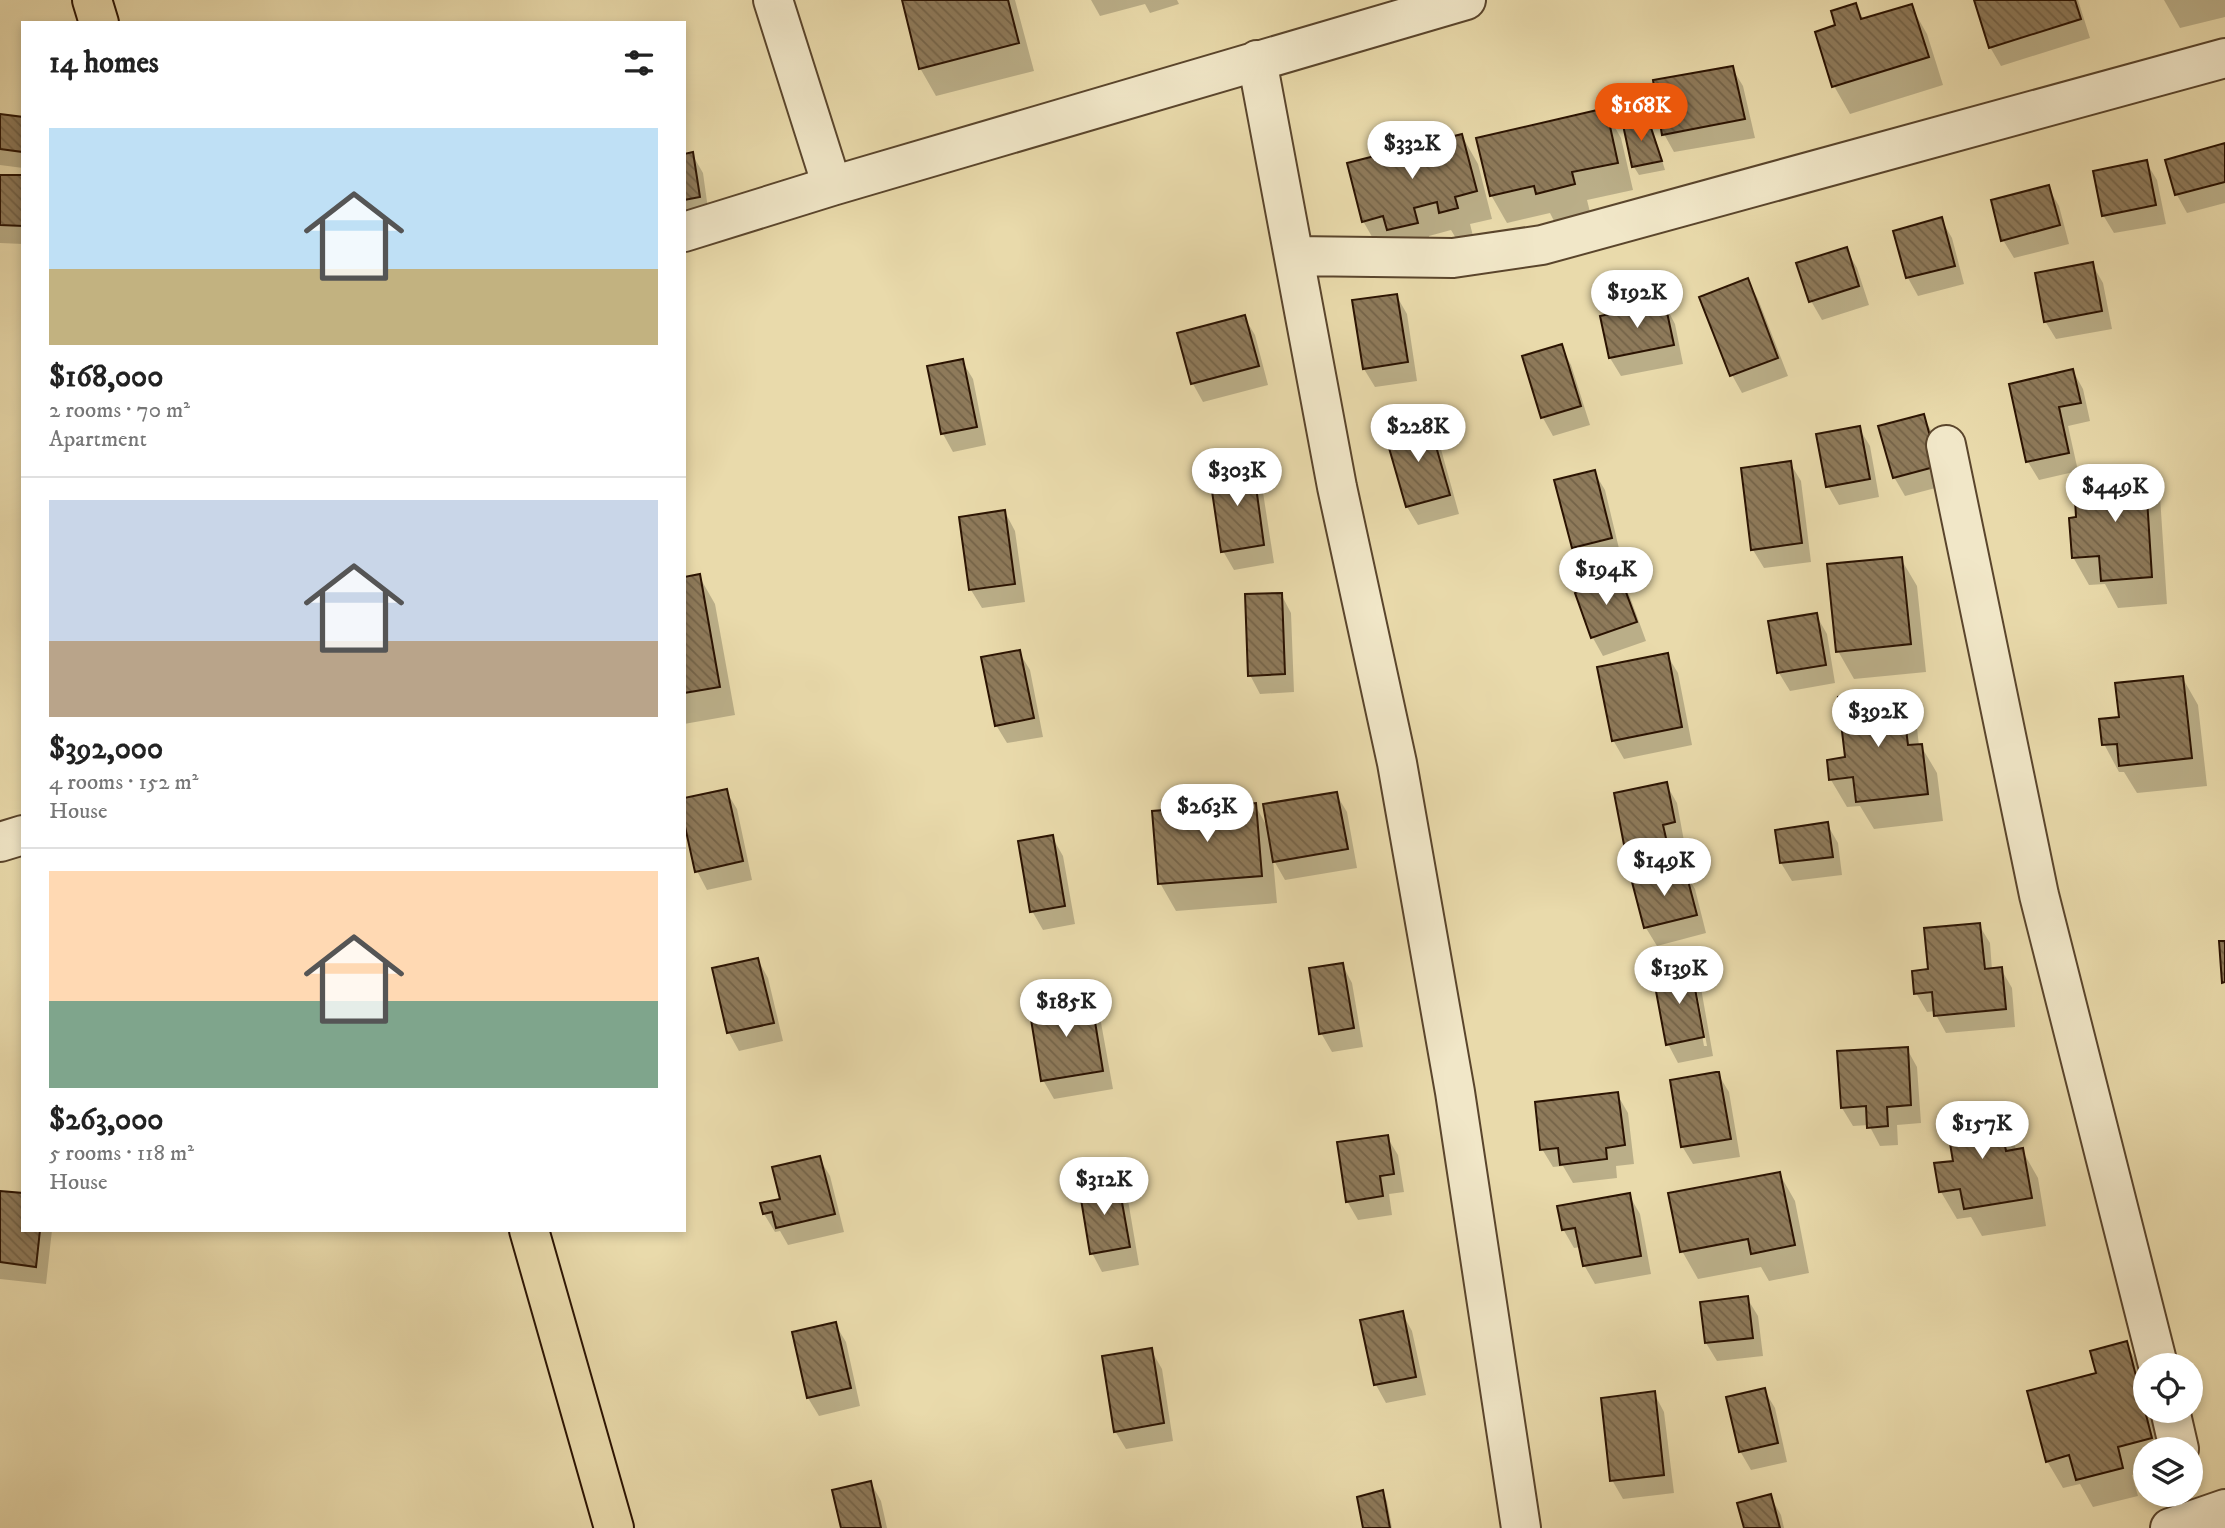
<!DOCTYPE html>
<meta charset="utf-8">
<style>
:root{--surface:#fff;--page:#f2f2f2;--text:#222;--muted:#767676;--line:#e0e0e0;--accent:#ea580c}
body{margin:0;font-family:"IM FELL DW Pica",serif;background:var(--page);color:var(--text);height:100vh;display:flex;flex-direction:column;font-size:26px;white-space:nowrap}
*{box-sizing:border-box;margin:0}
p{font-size:23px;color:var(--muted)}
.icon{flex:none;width:38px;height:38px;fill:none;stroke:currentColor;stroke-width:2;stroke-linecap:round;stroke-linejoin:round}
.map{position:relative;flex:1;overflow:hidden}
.details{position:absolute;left:21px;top:21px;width:665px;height:1211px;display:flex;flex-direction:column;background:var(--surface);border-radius:0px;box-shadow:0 4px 10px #0003}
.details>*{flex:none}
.buttons{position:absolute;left:2133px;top:1353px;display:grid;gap:14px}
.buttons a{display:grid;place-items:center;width:70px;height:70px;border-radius:50%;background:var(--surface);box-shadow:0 4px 10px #0003;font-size:35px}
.price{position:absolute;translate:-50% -60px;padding:0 16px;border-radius:24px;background:#fff;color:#222;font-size:23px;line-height:46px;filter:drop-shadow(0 2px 4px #0008)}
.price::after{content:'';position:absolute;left:50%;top:42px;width:21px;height:16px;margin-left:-10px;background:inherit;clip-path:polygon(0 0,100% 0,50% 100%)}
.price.selected{background:var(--accent);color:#fff}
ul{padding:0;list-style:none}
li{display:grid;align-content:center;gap:14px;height:371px;padding:0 28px}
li+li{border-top:2px solid var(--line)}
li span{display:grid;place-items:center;height:217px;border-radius:0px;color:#555}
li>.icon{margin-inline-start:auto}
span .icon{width:126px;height:126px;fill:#fffc;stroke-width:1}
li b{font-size:30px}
h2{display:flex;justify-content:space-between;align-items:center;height:84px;padding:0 28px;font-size:30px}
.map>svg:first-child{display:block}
.shadow{fill:#0003;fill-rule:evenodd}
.building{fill:url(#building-back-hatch);stroke:#2b1302;stroke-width:2}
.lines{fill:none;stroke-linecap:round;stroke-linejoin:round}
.minor-casing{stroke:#5a452c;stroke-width:42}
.major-casing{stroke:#2b1302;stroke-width:42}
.minor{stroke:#f1e7c8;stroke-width:38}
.major{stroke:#e9daab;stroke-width:38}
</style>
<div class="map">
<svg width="2225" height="1528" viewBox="0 0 2225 1528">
<defs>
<pattern id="building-back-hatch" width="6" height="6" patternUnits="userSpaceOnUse" patternTransform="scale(1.75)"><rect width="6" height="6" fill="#8e7a5a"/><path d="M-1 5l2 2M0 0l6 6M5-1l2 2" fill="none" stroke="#746348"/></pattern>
</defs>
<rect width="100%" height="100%" fill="#e9daab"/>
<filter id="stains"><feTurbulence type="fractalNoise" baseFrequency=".00286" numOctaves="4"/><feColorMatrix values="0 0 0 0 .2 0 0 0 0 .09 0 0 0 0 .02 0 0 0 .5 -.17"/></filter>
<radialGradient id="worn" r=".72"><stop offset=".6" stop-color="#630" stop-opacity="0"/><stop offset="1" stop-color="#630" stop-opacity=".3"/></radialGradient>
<path class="shadow" d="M906,0H1015L1034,71L936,96L920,68Z
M1091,0H1177L1179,4L1150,13L1145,4L1100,16Z
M1975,0H2078L2090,38L2001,66L1990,47Z
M2164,0H2225V17L2180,28Z
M1856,5L1864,20L1911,6L1927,34L1943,85L1850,114L1834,86L1837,27Z
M1732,68L1743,86L1755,138L1674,152L1664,134Z
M1605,110L1621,138L1633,190L1587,200L1590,212L1554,221L1550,213L1507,223L1491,195Z
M0,116L23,119V168L0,165Z
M1647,118L1652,127L1665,170L1639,175L1634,167L1625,126Z
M1462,136L1478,164L1492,219L1470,224L1473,236L1457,240L1451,230L1429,236L1432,251L1379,249L1363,221Z
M2225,145V203L2187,213L2177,195L2167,161Z
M692,154L703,173L709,216L684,219V155Z
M2146,162L2157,180L2166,224L2114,233L2103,215Z
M0,176L23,177V244L0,243Z
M2048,187L2059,206L2069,244L2014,258L2003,240Z
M1941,219L1952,238L1964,284L1918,296L1908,278L1895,232Z
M1846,249L1857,268L1869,305L1822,320L1811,301Z
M2092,264L2103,283L2112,329L2056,339L2045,321Z
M1747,280L1758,299L1788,376L1742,393L1732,375Z
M1396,295L1407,314L1417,381L1375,387L1364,369Z
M1665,305L1675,324L1683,364L1621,376L1610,358Z
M1244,317L1255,335L1268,385L1203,402L1193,384L1179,334Z
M1561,346L1571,365L1590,425L1553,436L1543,418L1524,357Z
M962,361L973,379L986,445L953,452L943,434Z
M2073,371L2083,389L2090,421L2068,426L2078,471L2039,480L2028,462L2011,385Z
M1923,416L1933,434L1947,485L1905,496L1894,477Z
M1428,423L1439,442L1459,514L1418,525L1407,507L1387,435Z
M1859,428L1870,446L1879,497L1839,505L1828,486Z
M1790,463L1801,481L1811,562L1764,568L1753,550Z
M1252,467L1262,486L1274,563L1234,570L1223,551Z
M2144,468L2160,496L2167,604L2118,608L2105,584L2089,585L2073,557L2078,519L2094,499Z
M1594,472L1605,490L1621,557L1584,566L1573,548Z
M1005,512L1015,531L1025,602L982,608L971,590Z
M1901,559L1917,586L1926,672L1854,679L1838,651Z
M699,576L715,604L735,715L684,724V579Z
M1619,578L1630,597L1646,641L1603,656L1593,638L1577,594Z
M1281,594L1291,613L1294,692L1260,694L1250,675Z
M1816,615L1827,634L1835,683L1790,691L1779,673Z
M1019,652L1030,670L1043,737L1007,743L996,725Z
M1667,655L1678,673L1692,745L1624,759L1613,740Z
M2182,677L2198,705L2207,786L2137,793L2124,772H2119L2104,744L2121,719Z
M1900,691L1916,719L1919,746H1921L1937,773L1943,821L1874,829L1860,806L1847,807L1831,780L1829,761L1847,759Z
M1666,784L1677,803L1684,841L1672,843L1677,866L1638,873L1628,855L1616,794Z
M726,791L737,809L752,880L707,890L697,871Z
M1336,794L1347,812L1357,868L1285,880L1273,859L1277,903L1176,911L1160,883L1255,805L1268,828Z
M1827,824L1838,843L1842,875L1792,881L1781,863Z
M1052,837L1063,856L1075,924L1043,930L1032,911Z
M1684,871L1695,889L1706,933L1657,946L1646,928L1634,883Z
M1979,925L1990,943L1992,970L2001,969L2012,988L2015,1027L1946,1033L1936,1015L1935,1011L1927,1012L1916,993L1930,971Z
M758,960L768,978L783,1041L739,1051L729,1033Z
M1342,964L1352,983L1363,1047L1332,1052L1321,1033Z
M1690,969L1701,988L1713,1056L1678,1063L1668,1044ZM1693,987H1696L1707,1046H1704Z
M1090,999L1100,1017L1113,1089L1054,1099L1043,1080Z
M1907,1049L1917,1067L1921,1123L1897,1125L1898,1145L1880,1146L1869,1125L1853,1126L1842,1108Z
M1718,1074L1729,1092L1740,1157L1693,1164L1682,1146Z
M1617,1094L1628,1113L1634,1164L1616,1166L1617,1178L1573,1183L1563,1166L1553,1167L1542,1149Z
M1997,1107L2013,1135L2016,1151L2022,1150L2038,1178L2046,1226L1982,1236L1971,1217L1957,1219L1941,1192L1955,1162Z
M1387,1137L1398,1155L1404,1192L1389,1194L1392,1215L1358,1220L1347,1201Z
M819,1158L830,1176L844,1232L788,1245L780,1231L775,1232L764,1214L782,1200Z
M1779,1173L1795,1201L1809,1273L1769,1281L1761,1267L1698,1279L1682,1251Z
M1117,1182L1128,1200L1139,1265L1102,1272L1092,1253Z
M0,1192L23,1230H52L46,1284L0,1279Z
M1629,1195L1640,1214L1651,1274L1595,1284L1584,1265L1581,1247L1574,1248L1563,1229Z
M1747,1298L1758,1316L1763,1356L1717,1361L1706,1343Z
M1402,1313L1412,1331L1426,1395L1386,1403L1376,1385L1362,1321Z
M835,1324L846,1342L860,1406L819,1416L808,1398Z
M2126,1343L2142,1371L2146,1383V1410H2152L2162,1449H2146V1471L2132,1475L2138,1496L2093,1507L2080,1484L2063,1488L2047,1461L2098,1374Z
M1151,1350L1162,1369L1173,1441L1126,1449L1115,1431Z
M1764,1390L1775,1408L1787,1462L1751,1470L1740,1451Z
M1654,1393L1664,1412L1674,1493L1623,1499L1612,1480Z
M871,1483L881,1501L887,1528H842Z
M1382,1492L1387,1501L1392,1528H1365Z
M1770,1496L1781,1515L1784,1528H1745Z"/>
<path class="building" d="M902,0H1008L1019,43L919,69Z
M1974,0H2075L2081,19L1989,48Z
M1856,3L1861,19L1912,4L1929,57L1832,87L1815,32L1835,25L1831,11Z
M1733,66L1745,119L1662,135L1653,80Z
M1606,108L1618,163L1572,172L1575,184L1536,194L1534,186L1490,196L1476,138Z
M0,114L23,117V152L0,149Z
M1647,116L1662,161L1632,167L1623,125Z
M1462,134L1477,191L1455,197L1458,208L1439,213L1437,202L1414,208L1418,223L1387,230L1383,216L1362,222L1347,163Z
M2225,143V182L2175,195L2165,160Z
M693,152L700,197L684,200V154Z
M2147,160L2156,205L2102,216L2093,171Z
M0,175H23V226L0,225Z
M2049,185L2060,225L2001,241L1991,200Z
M1942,217L1955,266L1906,278L1893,231Z
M1847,247L1859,286L1809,302L1796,263Z
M2093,262L2102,311L2044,322L2035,273Z
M1748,278L1778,358L1730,376L1699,297Z
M1397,294L1408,362L1363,369L1352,300Z
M1665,303L1674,345L1609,358L1600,316Z
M1245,315L1259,366L1191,384L1177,333Z
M1562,344L1581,406L1541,418L1522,356Z
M963,359L977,427L941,434L927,366Z
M2073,369L2081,403L2059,407L2069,453L2026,462L2009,384Z
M1924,414L1938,466L1893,478L1878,426Z
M1429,422L1450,495L1406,507L1385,434Z
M1860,426L1870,479L1826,487L1816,434Z
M1791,461L1802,543L1751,550L1741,468Z
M1253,465L1264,545L1221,552L1209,471Z
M2145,467L2152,577L2101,581L2099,556L2072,558L2069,518L2076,517L2075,499L2092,498L2090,470Z
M1595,470L1612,538L1572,548L1554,480Z
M1005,510L1015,584L969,590L959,517Z
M1902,557L1911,644L1836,652L1827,564Z
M700,574L720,687L684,693V577Z
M1620,576L1637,622L1591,638L1575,593Z
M1282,593L1285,674L1248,676L1245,594Z
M1817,613L1826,665L1777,673L1768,621Z
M1020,650L1034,718L995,726L981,657Z
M1668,653L1682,727L1612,741L1597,667Z
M2183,676L2192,758L2119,766L2117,744L2102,745L2099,719L2119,717L2115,683Z
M1901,690L1908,745L1922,744L1928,794L1856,802L1853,777L1829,780L1827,760L1845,757L1838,697Z
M1667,782L1675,822L1663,825L1668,847L1626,855L1614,793Z
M727,789L743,861L695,872L684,822V798Z
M1337,792L1348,849L1273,862L1263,804Z
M1256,803L1262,876L1158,884L1152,811Z
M1828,822L1833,857L1780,863L1775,830Z
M1053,835L1065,906L1030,912L1018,841Z
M1685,869L1697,915L1644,928L1632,882Z
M1980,923L1985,969L2002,967L2006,1009L1934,1016L1932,992L1914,994L1912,971L1928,969L1924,928Z
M2219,941H2225V982L2222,983Z
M758,958L774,1023L727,1033L712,968Z
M1343,963L1354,1028L1319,1034L1309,968Z
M1691,967L1704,1037L1666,1045L1653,975Z
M1091,997L1103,1071L1041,1081L1029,1007Z
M1908,1047L1911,1105L1887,1107L1888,1126L1867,1128L1866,1106L1841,1108L1837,1051Z
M1716,1072H1719L1731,1139L1681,1147L1670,1080Z
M1618,1092L1625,1145L1606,1148L1607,1159L1560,1165L1558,1148L1540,1150L1535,1102Z
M1997,1105L2006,1151L2023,1148L2032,1198L1964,1209L1960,1189L1939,1192L1934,1163L1953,1161L1945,1114Z
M1388,1135L1394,1174L1380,1176L1383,1196L1346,1202L1337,1142Z
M820,1156L835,1214L776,1228L772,1212L763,1214L760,1203L780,1199L772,1167Z
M1780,1172L1795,1245L1751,1254L1748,1239L1680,1252L1668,1193Z
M1118,1180L1130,1247L1090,1254L1079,1187Z
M0,1191L23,1193V1230H40L36,1267L0,1262Z
M1630,1193L1641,1256L1583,1266L1575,1228L1562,1230L1557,1206Z
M1748,1296L1753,1338L1705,1343L1700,1302Z
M1403,1311L1416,1377L1374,1385L1360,1320Z
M836,1322L851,1388L807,1398L792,1332Z
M2127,1341L2152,1438L2118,1447L2123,1468L2076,1480L2069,1455L2046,1462L2027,1391L2096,1373L2090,1351Z
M1152,1348L1164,1423L1114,1432L1102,1356Z
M1765,1388L1778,1443L1739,1452L1726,1397Z
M1655,1391L1664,1475L1610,1481L1601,1398Z
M871,1481L881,1528H841L832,1490Z
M1383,1490L1390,1528H1363L1357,1497Z
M1771,1494L1780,1528H1744L1737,1503Z"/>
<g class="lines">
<defs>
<path id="minor" d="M773,0L832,186
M1257,60L1337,487L1397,763L1455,1092L1521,1528
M684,232L832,186L1466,0
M1294,256L1453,258L1542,245L2225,58
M1946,445L2039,895L2158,1365
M0,842L23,835
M2170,1410L2179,1449
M2170,1528L2225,1509"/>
<path id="major" d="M92,0L99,23
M529,1230L614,1528"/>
</defs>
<use href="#minor" class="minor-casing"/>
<use href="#major" class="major-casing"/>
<use href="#minor" class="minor"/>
<use href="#major" class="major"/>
</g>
<rect width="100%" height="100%" filter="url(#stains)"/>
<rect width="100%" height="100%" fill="url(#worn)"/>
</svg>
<div class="buttons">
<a><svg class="icon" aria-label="locate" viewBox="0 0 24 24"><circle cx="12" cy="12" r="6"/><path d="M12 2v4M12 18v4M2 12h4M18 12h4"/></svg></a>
<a><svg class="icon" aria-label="layers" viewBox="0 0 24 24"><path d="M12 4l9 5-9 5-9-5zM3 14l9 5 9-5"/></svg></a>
</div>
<b class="price selected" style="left:1641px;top:143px">$168K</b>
<b class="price" style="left:1412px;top:181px">$332K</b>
<b class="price" style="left:1637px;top:330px">$192K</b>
<b class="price" style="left:1418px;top:464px">$228K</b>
<b class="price" style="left:1237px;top:508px">$303K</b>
<b class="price" style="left:2115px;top:524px">$449K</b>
<b class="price" style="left:1606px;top:607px">$194K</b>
<b class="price" style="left:1878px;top:749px">$392K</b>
<b class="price" style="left:1207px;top:844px">$263K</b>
<b class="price" style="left:1664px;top:898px">$149K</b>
<b class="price" style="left:1679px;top:1006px">$139K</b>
<b class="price" style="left:1066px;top:1039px">$185K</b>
<b class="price" style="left:1982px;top:1161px">$157K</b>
<b class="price" style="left:1104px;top:1217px">$312K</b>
<section class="details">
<h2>14 homes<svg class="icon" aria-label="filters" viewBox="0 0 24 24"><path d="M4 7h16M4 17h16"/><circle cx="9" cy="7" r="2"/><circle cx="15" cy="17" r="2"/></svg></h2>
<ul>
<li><span style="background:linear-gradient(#bfe0f5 65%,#c2b280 0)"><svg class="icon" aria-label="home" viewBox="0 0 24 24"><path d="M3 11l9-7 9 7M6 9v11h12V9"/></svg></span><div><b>$168,000</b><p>2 rooms · 70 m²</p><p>Apartment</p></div></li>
<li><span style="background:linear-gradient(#c9d6e8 65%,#b9a48a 0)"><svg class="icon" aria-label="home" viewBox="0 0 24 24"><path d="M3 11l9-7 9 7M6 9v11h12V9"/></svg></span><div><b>$392,000</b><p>4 rooms · 152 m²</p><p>House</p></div></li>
<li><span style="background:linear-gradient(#ffd9b3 60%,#7fa58c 0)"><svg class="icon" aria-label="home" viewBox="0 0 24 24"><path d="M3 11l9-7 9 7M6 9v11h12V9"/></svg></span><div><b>$263,000</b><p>5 rooms · 118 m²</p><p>House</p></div></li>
</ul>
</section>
</div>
